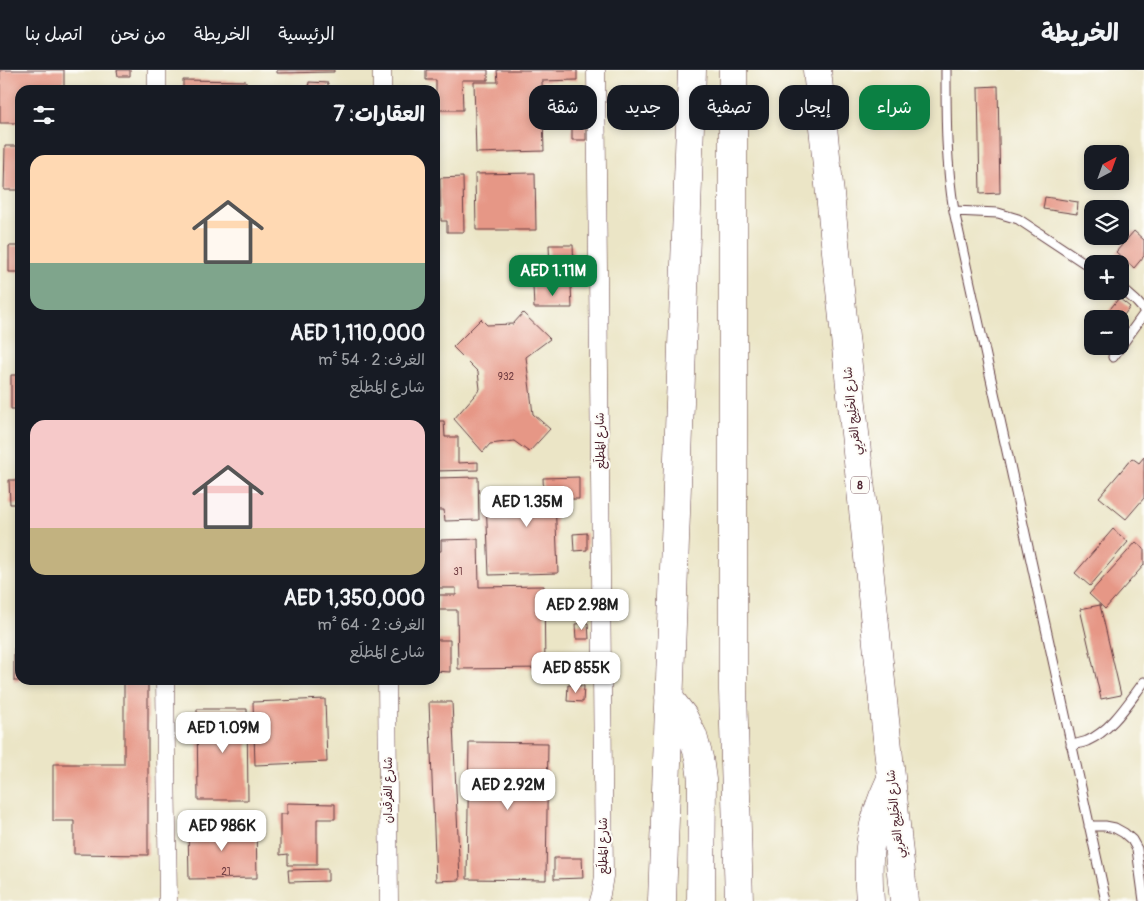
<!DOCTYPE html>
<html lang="ar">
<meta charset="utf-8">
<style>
:root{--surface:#171b24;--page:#20242c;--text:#f1f3f6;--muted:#9ea1a6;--line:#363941;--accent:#0b8043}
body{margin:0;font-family:Pangolin,"Playpen Sans Arabic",sans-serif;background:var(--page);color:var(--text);direction:rtl;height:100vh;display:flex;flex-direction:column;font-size:19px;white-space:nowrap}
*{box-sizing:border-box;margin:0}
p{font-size:16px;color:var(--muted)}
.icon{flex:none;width:28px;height:28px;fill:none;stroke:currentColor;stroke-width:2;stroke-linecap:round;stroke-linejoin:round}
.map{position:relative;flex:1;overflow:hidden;direction:ltr}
.panel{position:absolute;left:15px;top:15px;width:425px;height:600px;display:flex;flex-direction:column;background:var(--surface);border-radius:15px;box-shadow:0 2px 8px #0003;direction:rtl}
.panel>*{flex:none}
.hud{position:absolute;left:455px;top:15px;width:475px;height:45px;direction:rtl;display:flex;gap:10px}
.needle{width:32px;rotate:41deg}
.controls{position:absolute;left:1084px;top:75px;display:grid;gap:10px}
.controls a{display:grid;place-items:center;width:45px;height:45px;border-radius:10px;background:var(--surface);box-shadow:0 2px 8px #0003;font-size:25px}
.price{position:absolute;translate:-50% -42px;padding:0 11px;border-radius:10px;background:#fff;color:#222;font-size:16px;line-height:32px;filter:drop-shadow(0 1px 2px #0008)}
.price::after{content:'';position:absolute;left:50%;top:30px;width:15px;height:11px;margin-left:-8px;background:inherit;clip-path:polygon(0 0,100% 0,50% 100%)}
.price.on{background:var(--accent);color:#fff}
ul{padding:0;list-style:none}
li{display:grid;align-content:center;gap:10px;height:265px;padding:0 15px}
li span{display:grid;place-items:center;height:155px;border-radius:15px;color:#555}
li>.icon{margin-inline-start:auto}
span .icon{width:90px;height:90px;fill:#fffc;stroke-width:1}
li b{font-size:21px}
h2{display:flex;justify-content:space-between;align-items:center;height:60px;padding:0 15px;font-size:21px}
.pill{padding:0 18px;border-radius:15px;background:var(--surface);box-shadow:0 2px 8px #0003;font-size:18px;line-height:45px}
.pill.on{background:var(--accent);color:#fff}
header{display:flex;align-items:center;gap:30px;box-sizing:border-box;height:70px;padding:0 25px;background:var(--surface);border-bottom:1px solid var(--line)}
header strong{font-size:24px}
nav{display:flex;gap:28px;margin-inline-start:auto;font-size:18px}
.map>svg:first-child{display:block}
.building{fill:#e69786}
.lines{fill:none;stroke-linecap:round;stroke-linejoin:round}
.service-casing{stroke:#623d42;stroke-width:11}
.minor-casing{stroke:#623d42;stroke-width:19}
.trunk-casing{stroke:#623d42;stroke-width:29}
.service{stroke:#fff;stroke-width:9}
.minor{stroke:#fff;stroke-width:18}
.trunk{stroke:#fff;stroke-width:28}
.labels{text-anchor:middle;stroke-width:4;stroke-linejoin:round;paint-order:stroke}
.number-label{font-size:10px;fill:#713d42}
.shield{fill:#fdfcf7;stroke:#806168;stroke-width:1}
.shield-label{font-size:11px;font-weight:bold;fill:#4a1f2b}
.street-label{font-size:12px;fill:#4a1f2b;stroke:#fdfcf7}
</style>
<header>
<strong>الخريطة</strong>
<nav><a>الرئيسية</a><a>الخريطة</a><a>من نحن</a><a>اتصل بنا</a></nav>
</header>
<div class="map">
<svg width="1144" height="831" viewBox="0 0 1144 831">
<rect width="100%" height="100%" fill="#fdfcf7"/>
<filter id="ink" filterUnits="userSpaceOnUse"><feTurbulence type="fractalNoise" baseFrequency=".02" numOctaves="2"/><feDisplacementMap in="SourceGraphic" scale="10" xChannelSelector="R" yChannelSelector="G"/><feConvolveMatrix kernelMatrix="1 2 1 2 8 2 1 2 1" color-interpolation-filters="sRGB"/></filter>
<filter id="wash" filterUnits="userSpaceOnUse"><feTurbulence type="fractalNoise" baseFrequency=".0096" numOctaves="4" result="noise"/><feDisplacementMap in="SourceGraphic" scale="20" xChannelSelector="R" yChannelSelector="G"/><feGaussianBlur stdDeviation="1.12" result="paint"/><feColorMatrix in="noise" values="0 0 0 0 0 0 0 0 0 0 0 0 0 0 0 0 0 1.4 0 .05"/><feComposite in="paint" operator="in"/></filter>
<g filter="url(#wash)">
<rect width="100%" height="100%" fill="#ebe5c6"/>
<g id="blocks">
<path class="building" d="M0,0H64V20H20V53H0Z
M117,0H130V6H118Z
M277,0H334V2L277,3Z
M426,0H488V10H462L463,40H436V10H426Z
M497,0H577V10L542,11L544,81L476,83L474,12H498Z
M183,10L246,11V20H183Z
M309,12L328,13V20H308Z
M998,16L1000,123L980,124L978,17Z
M586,42V70H572V43Z
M5,76H20V120H4Z
M535,103L536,160H476L475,104Z
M463,107L464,162H447V151H441L440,108Z
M1045,127L1078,132L1077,144L1043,139Z
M1134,161L1144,170V186L1134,198L1116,182Z
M549,175H573L574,199H550Z
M9,176H20V202H9Z
M571,215L572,238H534L533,216Z
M1119,228L1130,237L1121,249H1102Z
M523,243L550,269L526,287L533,344L550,359L529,382L514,371L490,374L483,382L454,349L480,319L478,302L453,277L481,249L487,255L513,254Z
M11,305H20V339H11Z
M435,351H444L445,367H458V393L478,392V400L435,401Z
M1144,387V428L1126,449L1099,427L1132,388L1139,393Z
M478,407L479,450L445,451L444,440H435V408Z
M579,407V429H555L558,503L489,505L486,428H506V421L542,420L543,430H544L543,408Z
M9,410H20V434H10Z
M1113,459L1128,472L1090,516L1075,503Z
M587,463V480L574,481L573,464Z
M478,469L479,517L544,516L545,598L458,599L457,540H438V525H456V518H435V482L441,481V470Z
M1136,472L1144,479V495L1105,539L1089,524Z
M1100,535L1121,625L1101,629L1080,539Z
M588,553L589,569H576L575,554Z
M435,570H450V602L435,601Z
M14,578H20V611H14Z
M148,611V785L74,784V751H53V694H124V612Z
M568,615L584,616L583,632L567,631Z
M325,629L327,692L255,695L253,632Z
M429,632H452L460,810L436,811Z
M197,639H247L248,730H198Z
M469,672L548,673L546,810L467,809Z
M287,733L335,734V749H317V795H288V784L280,785V744H287Z
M256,754L257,808L189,809L188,755Z
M554,788H582L583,808L554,809Z
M328,799V811L289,812L288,800Z"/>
</g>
</g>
<g filter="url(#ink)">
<use href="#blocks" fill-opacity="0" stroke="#623d42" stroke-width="1"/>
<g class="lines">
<defs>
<path id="service" d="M946,0C946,48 946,94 954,141L1106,831
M954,141L998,143L1018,149L1092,198
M1120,217L1136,231L1144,240
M1113,287L1144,244
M1071,675C1076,674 1082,673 1087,671C1112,660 1128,633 1144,612
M1089,756H1105L1115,758L1124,763L1132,770L1137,779L1144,831"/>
<path id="minor" d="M157,0V20
M382,0V20
M596,0L604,806L601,824L599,831
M165,610L168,831
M387,610L389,831"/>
<path id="trunk" d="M733,0V620L739,831
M817,0L904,831
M669,628L683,646L693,666L699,688L702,710L701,831
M662,831L692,0
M870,831C866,785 870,753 890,711"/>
</defs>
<use href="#service" class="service-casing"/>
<use href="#minor" class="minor-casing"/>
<use href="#trunk" class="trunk-casing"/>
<use href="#service" class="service"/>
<use href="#minor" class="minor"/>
<use href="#trunk" class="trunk"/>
</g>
</g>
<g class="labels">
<g class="number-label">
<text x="506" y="310">932</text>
<text x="458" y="505">31</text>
<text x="226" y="805">21</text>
</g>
<rect class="shield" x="851" y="406.5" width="18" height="17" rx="4"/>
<g class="shield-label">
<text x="860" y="419">8</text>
</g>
<g class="street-label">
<text transform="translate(852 341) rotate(-96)" y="4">شارع الخَلِيج العَربِي</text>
<text transform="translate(600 371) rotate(-91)" y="4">شارع المَطلَع</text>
<text transform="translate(388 720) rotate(-90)" y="4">شارع الفَرقَدان</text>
<text transform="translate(895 744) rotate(-96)" y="4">شارع الخَلِيج العَربِي</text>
<text transform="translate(603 776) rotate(-90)" y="4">شارع المَطلَع</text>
</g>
</g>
</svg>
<div class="controls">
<a><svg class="needle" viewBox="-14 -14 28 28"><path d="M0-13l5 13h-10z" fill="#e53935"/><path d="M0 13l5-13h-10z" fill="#9ea1a6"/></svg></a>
<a><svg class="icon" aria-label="layers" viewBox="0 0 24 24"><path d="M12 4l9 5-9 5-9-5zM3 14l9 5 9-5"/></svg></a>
<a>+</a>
<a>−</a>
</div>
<b class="price on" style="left:553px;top:227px">AED 1.11M</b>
<b class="price" style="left:527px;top:458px">AED 1.35M</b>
<b class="price" style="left:582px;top:561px">AED 2.98M</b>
<b class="price" style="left:576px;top:624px">AED 855K</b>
<b class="price" style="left:223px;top:684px">AED 1.09M</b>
<b class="price" style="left:508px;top:741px">AED 2.92M</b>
<b class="price" style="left:222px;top:782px">AED 986K</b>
<div class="hud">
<a class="pill on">شراء</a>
<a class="pill">إيجار</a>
<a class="pill">تصفية</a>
<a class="pill">جديد</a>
<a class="pill">شقة</a>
</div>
<section class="panel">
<h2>العقارات: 7<svg class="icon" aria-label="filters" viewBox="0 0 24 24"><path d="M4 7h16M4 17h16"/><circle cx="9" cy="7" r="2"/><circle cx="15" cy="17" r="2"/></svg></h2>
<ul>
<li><span style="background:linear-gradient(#ffd9b3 70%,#7fa58c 0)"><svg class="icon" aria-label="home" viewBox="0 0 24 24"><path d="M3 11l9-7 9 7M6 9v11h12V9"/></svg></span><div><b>AED 1,110,000</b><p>الغرف: 2 · 54 m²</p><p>شارع المَطلَع</p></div></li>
<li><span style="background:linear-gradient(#f6c9c9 70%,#c2b280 0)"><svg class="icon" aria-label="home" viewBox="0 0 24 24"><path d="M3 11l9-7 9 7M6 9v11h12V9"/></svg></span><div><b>AED 1,350,000</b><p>الغرف: 2 · 64 m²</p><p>شارع المَطلَع</p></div></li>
</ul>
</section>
</div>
